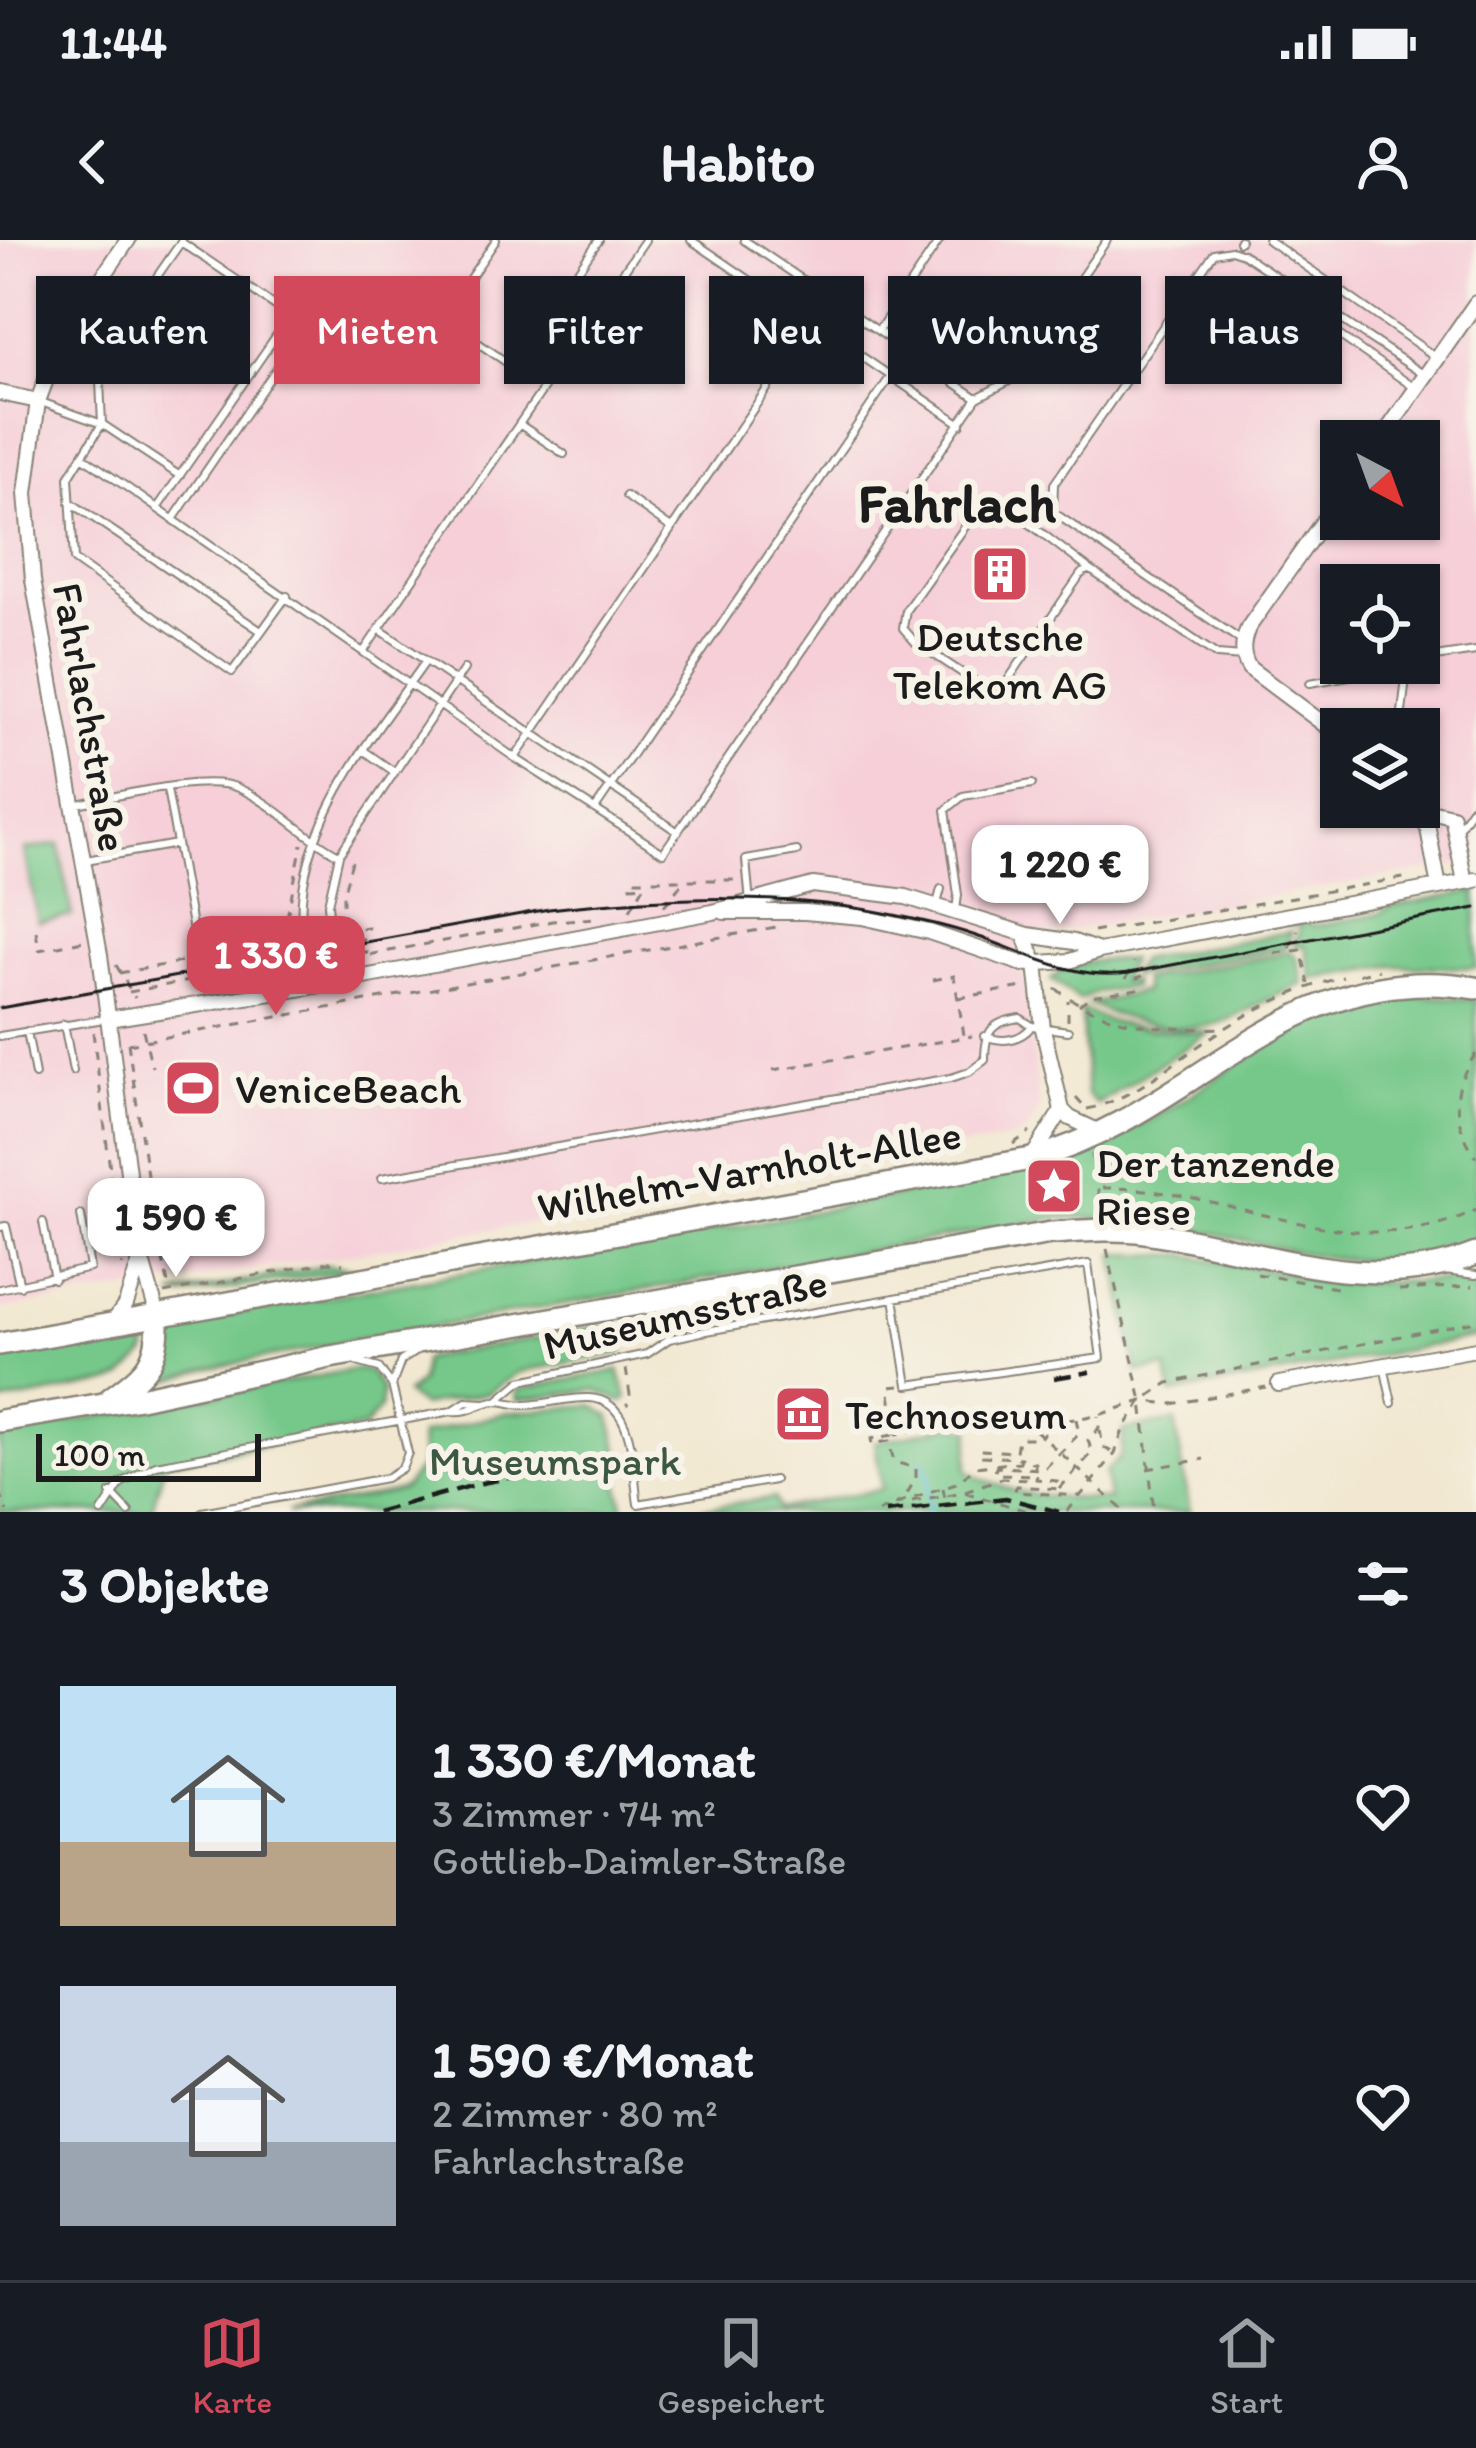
<!DOCTYPE html>
<html lang="de">
<meta charset="utf-8">
<style>
:root{--surface:#171b24;--page:#242831;--text:#f1f3f6;--muted:#9ea1a6;--line:#363941;--accent:#d1495b}
body{margin:0;font-family:Itim,sans-serif;background:var(--page);color:var(--text);height:100vh;display:flex;flex-direction:column;font-size:45px;white-space:nowrap}
*{box-sizing:border-box;margin:0}
p{font-size:39px;color:var(--muted)}
.icon{flex:none;width:66px;height:66px;fill:none;stroke:currentColor;stroke-width:2;stroke-linecap:round;stroke-linejoin:round}
.map{position:relative;height:1272px;overflow:hidden}
.details{display:flex;flex-direction:column;background:var(--surface);flex:1}
.details>*{flex:none}
.hud{position:absolute;left:36px;top:36px;width:1404px;height:108px;display:flex;gap:24px}
.needle{width:78px;rotate:139deg}
.buttons{position:absolute;left:1320px;top:180px;display:grid;gap:24px}
.buttons a{display:grid;place-items:center;width:120px;height:120px;border-radius:0px;background:var(--surface);box-shadow:0 3px 9px #0004;font-size:60px}
.scale{position:absolute;left:36px;bottom:30px;width:225px;box-sizing:border-box;padding-left:12px;border:6px solid #1c1c1c;border-top:0;font-size:33px;line-height:42px;white-space:nowrap;color:#1c1c1c;-webkit-text-stroke:9px #f7f3e8;paint-order:stroke}
.price{position:absolute;translate:-50% -102px;padding:0 27px;border-radius:24px;background:#fff;color:#222;font-size:39px;line-height:78px;filter:drop-shadow(0 3px 6px #0008)}
.price::after{content:'';position:absolute;left:50%;top:72px;width:36px;height:27px;margin-left:-18px;background:inherit;clip-path:polygon(0 0,100% 0,50% 100%)}
.price.current{background:var(--accent);color:#fff}
ul{padding:0;list-style:none}
li{display:flex;align-items:center;gap:36px;height:300px;padding:0 60px}
li span{display:grid;place-items:center;flex:none;width:336px;height:240px;border-radius:0px;color:#555}
li>.icon{margin-inline-start:auto}
span .icon{width:144px;height:144px;fill:#fffc;stroke-width:1}
li b{font-size:51px}
h2{display:flex;justify-content:space-between;align-items:center;height:144px;padding:0 60px;font-size:51px}
.pill{padding:0 42px;border-radius:0px;background:var(--surface);box-shadow:0 3px 9px #0004;font-size:42px;line-height:108px}
.pill.current{background:var(--accent);color:#fff}
.status{display:flex;justify-content:space-between;align-items:center;height:84px;padding:0 60px;background:var(--surface);direction:ltr}
.status svg{height:33px;fill:currentColor}
header{display:flex;justify-content:space-between;align-items:center;height:156px;padding:0 60px;background:var(--surface);font-size:54px;font-weight:800}
.tabs{display:flex;justify-content:space-around;align-items:center;height:168px;border-top:3px solid var(--line);background:var(--surface);font-size:33px;color:var(--muted)}
.tabs a{display:grid;justify-items:center;gap:6px}
.tabs .current{color:var(--accent)}
.map>svg:first-child{display:block}
.built{fill:#f6cfd9;fill-rule:evenodd}
.green{fill:#76c88a;stroke:#497253;stroke-width:3}
.lines{fill:none;stroke-linecap:round;stroke-linejoin:round}
.stream{stroke:#5cbfda;stroke-width:4.5}
.service-casing{stroke:#878276;stroke-width:10}
.minor-casing{stroke:#878276;stroke-width:18}
.primary-casing{stroke:#878276;stroke-width:26}
.path{stroke:#878276;stroke-width:3;stroke-dasharray:9 9;stroke-linecap:butt}
.service{stroke:#fff;stroke-width:6}
.minor{stroke:#fff;stroke-width:14}
.primary{stroke:#fff;stroke-width:21}
.tram{stroke:#1c1c1c;stroke-width:3}
.rail{stroke:#1c1c1c;stroke-width:4.5;stroke-dasharray:18 9;stroke-linecap:butt}
.labels{text-anchor:middle;stroke-width:12;stroke-linejoin:round;paint-order:stroke}
.poi-label{font-size:42px;fill:#1c1c1c;stroke:#f7f3e8;text-anchor:start}
.street-label{font-size:42px;fill:#1c1c1c;stroke:#f7f3e8}
.park-label{font-size:42px;fill:#3c5842;stroke:#f7f3e8}
.district-label{font-size:54px;font-weight:bold;fill:#1c1c1c;stroke:#f7f3e8}
</style>
<div class="status"><b>11:44</b><svg viewBox="0 0 49 12"><path d="M0 12V9h3v3zM5 12V6h3v6zM10 12V3h3v9zM15 12V0h3v12zM26 1h20v11H26zM47 4h2v5h-2z"/></svg></div>
<header><svg class="icon" aria-label="back" viewBox="0 0 24 24"><path d="M15 5l-7 7 7 7"/></svg>Habito<svg class="icon" aria-label="person" viewBox="0 0 24 24"><circle cx="12" cy="8" r="4"/><path d="M4 21q1-7 8-7t8 7"/></svg></header>
<div class="map">
<svg width="1476" height="1272" viewBox="0 0 1476 1272">
<rect width="100%" height="100%" fill="#f7f3e8"/>
<filter id="ink" filterUnits="userSpaceOnUse"><feTurbulence type="fractalNoise" baseFrequency=".00833" numOctaves="2"/><feDisplacementMap in="SourceGraphic" scale="24" xChannelSelector="R" yChannelSelector="G"/><feConvolveMatrix kernelMatrix="1 2 1 2 8 2 1 2 1" color-interpolation-filters="sRGB"/></filter>
<filter id="wash" filterUnits="userSpaceOnUse"><feTurbulence type="fractalNoise" baseFrequency=".004" numOctaves="4" result="noise"/><feDisplacementMap in="SourceGraphic" scale="48" xChannelSelector="R" yChannelSelector="G"/><feGaussianBlur stdDeviation="2.7" result="paint"/><feColorMatrix in="noise" values="0 0 0 0 0 0 0 0 0 0 0 0 0 0 0 0 0 1.4 0 .05"/><feComposite in="paint" operator="in"/></filter>
<g filter="url(#wash)">
<rect width="100%" height="100%" fill="#f2e8d1"/>
<path class="built" d="M0,0H1476V622L1019,699L1040,869L1026,892L1014,898L329,1018L0,1069ZM1341,201H1419V279H1341ZM1341,345H1419V423H1341ZM1341,489H1419V567H1341Z"/>
<path class="green" d="M59,604L72,676L38,682L25,610Z
M1476,651V728L1390,726L1312,739L1305,705L1294,706L1301,685H1290L1305,682L1312,686L1379,674L1391,667Z
M1292,691L1285,708L1131,736L1139,720Z
M1291,712L1297,717L1303,744C1276,754 1253,769 1227,780C1187,798 1127,782 1089,764L1144,751L1143,739Z
M1130,719L1121,741H1132L1133,747L1097,752L1079,760L1051,739C1074,718 1101,721 1130,719Z
M1417,755L1476,760V1003C1374,1040 1294,1011 1195,989C1149,979 1103,977 1056,978L358,1100L207,1129L151,1146L145,1144L166,1116L168,1086C461,1028 758,990 1049,923C1088,910 1125,895 1160,874C1252,819 1304,765 1417,755Z
M1081,769C1123,791 1164,790 1209,793L1097,864L1087,855Z
M1114,1014L1186,1015L1341,1043L1476,1040V1097L1172,1154L1166,1128L1137,1132Z
M329,1025L356,1029L185,1056L173,1055Z
M602,1086L605,1103L624,1107L621,1113L519,1132L488,1153L421,1166L406,1154L420,1142L423,1120L431,1117Z
M133,1092L147,1098L146,1114L123,1137L112,1142L0,1163V1115Z
M357,1129L369,1131L382,1150L380,1168L364,1188L165,1223L151,1272H0V1194Z
M619,1130L627,1158L623,1162L595,1150L517,1160L516,1150Z
M592,1165L610,1176L619,1212L613,1214L624,1272H287L389,1253L404,1248L422,1225L420,1195L505,1173Z
M1175,1181L1190,1272H674L774,1258L779,1269L882,1249L875,1202L949,1186L971,1189L967,1231C1012,1258 1058,1257 1109,1260L1105,1233L1121,1216L1123,1190Z"/>
<g class="lines">
<path class="stream" d="M923,1221L928,1236L929,1272"/>
</g>
</g>
<g filter="url(#ink)">
<g class="lines">
<defs>
<path id="service" d="M691,0L961,184
M744,0L977,158
M1268,0L1437,118
M1239,2L1240,0
M442,79L496,0
M1320,82L1415,148
M878,91L940,0
M41,162L102,184L180,236
M519,184L564,214
M82,216L515,518L663,613L977,158L1009,141L1107,0
M626,256L671,288
M70,262L261,391
M158,267L298,64L329,85L340,68L387,100L415,60L512,126L599,0
M174,278L302,91L318,101L329,85
M1089,329L1001,262L984,260L906,370L903,388L915,402L997,456L1081,334L1089,329L1217,415L1243,417
M287,356L232,432L74,320L69,237L102,184L99,120L181,2L290,76
M379,389L678,592
M1243,402L1053,272L1054,244L1214,13L1231,10L1243,14L1426,136
M364,411L645,0
M1421,419L1476,411
M1396,423L1394,428L1406,438L1418,435L1420,418
M1310,443L1394,428
M1400,489L1406,438
M363,510L393,531
M515,518L829,58
M167,549L195,702L328,682
M72,565C110,558 206,533 238,548C275,564 304,597 339,615
M595,569L908,111
M1457,590L1476,563
M86,620L177,604
M750,663L746,620L797,611
M937,664L941,649
M956,670L958,655L946,570L963,556L1032,544
M335,739L328,664L339,615L464,429
M309,743C306,715 300,688 302,659C310,569 376,492 426,421
M64,784L73,831
M27,791L35,835
M0,796L104,779
M985,796C1002,803 1020,801 1032,786
M382,938L951,838L969,832L985,820C985,791 991,782 1020,778L1032,786L1068,791
M134,955L172,949
M43,982L54,1039
M0,987L6,986L20,1046
M1445,1031L1476,1035
M0,1049L90,1028L81,975
M1384,1126L1392,1163
M392,1145L401,1121L416,1111
M497,1161L521,1141L647,1114L669,1099L701,1092L1088,1024L1101,1118L908,1145L894,1058
M452,1171L466,1162L484,1163
M111,1253L129,1272
M102,1272L121,1243L156,1225L452,1171C474,1173 478,1162 496,1161C505,1161 515,1165 524,1165C545,1165 567,1157 589,1158C636,1160 632,1227 638,1264L774,1240
M202,1272L386,1238L402,1228L408,1213L392,1145L379,1128L357,1122"/>
<path id="minor" d="M128,0L80,70L56,113L38,161L26,253L33,340L100,715L131,956L141,1018L158,1076
M0,153L38,161
M1380,201L1476,63
M1341,256L1248,388C1242,403 1241,414 1249,428L1341,497
M1416,567L1428,589L1439,647
M1416,568L1452,576L1465,642
M724,672H805L862,677L929,692L1023,724L1070,721L1099,711L1476,640
M1024,694L1036,724L1043,789L1062,870L1070,878L1102,893
M108,779L310,747L713,672L813,645L906,657L1028,695L1074,702L1099,711
M1033,916L1062,870
M112,1084L126,1064L141,1018
M1279,1144L1476,1109"/>
<path id="primary" d="M0,1104L1031,919C1197,874 1288,716 1476,748
M110,1159C146,1132 159,1123 158,1076
M0,1181L140,1158L330,1117L1051,993C1083,991 1114,988 1145,992C1257,1007 1363,1059 1476,1014"/>
</defs>
<use href="#service" class="service-casing"/>
<use href="#minor" class="minor-casing"/>
<use href="#primary" class="primary-casing"/>
<path class="path" d="M569,61L586,72
M352,621L343,655V691L368,687L357,712H372
M664,666L684,641
M630,670L645,645L631,646L630,640H738
M287,677L302,604
M36,691L39,710L83,701
M1093,692L1409,637
M1290,708L1298,690
M1275,713L1301,710L1309,744
M354,723L373,714L552,681L597,678
M116,725L135,758
M119,733L288,703
M1359,734L1379,730
M278,736L292,722L288,703
M1126,739L1134,722
M933,740L954,736L964,795
M1055,748C1104,786 1163,791 1223,788
M129,752L292,722
M958,758L1023,747
M1079,765L1091,756L1138,749L1137,738L1143,736
M1068,781V760
M143,790L152,827
M93,792L122,1026
M128,803L148,942
M128,804L776,687
M1476,814C1449,849 1453,882 1476,917
M773,830L972,796
M1076,858L1086,869
M1087,869C1137,859 1181,815 1224,789C1261,765 1300,748 1343,737
M1013,904L1030,892
M1092,914L1101,969
M1102,948C1229,945 1351,1031 1476,970
M151,964L169,1048
M1107,1009L1142,1161L1154,1272
M1257,1034L1342,1049
M1399,1050L1473,1046
M164,1053L329,1022L343,1024
M626,1129L631,1161L626,1165
M900,1146L889,1147L896,1194L964,1183
M1022,1178L1125,1272
M1076,1179L1079,1194L1044,1229L996,1227L995,1234L1037,1235L1036,1239L1057,1241L1059,1249L1016,1246L1015,1252L1080,1256
M1030,1187L1102,1174L1142,1161L1172,1164L1266,1147
M1100,1190L1103,1207L1115,1214
M893,1195L871,1199L872,1204L889,1201L894,1222L916,1228V1238L905,1257
M1035,1227V1223L1020,1222L1021,1218L979,1216L980,1210L1016,1212L1018,1198H1040L1049,1186
M1147,1229L1204,1219
M943,1248L946,1263
M1059,1249L1092,1213L1088,1200L1099,1188L1098,1176
M965,1251L1002,1238L1036,1239
M0,1252L7,1272
M897,1263L959,1242L974,1227L1020,1222
M878,1272L895,1264L964,1252L1030,1272
M1067,1272L1115,1214L1123,1190L1142,1161L1168,1143L1476,1081"/>
<use href="#service" class="service"/>
<use href="#minor" class="minor"/>
<use href="#primary" class="primary"/>
<path class="tram" d="M0,768L549,669C664,657 785,651 899,676C923,681 947,686 970,694C1024,711 1072,741 1129,733L1476,668"/>
<path class="rail" d="M1054,1138L1090,1132
M376,1272L482,1243L637,1214
M885,1272L1006,1258L1059,1272"/>
</g>
</g>
<defs>
<symbol id="building-square" viewBox="-11 -11 22 22"><rect x="-9" y="-9" width="18" height="18" rx="4" fill="#d1495b" stroke="#f7f3e8"/><path d="M-4-6H4V6H1V3H-1V6H-4ZM-2.5-4.3h1.7v1.8h-1.7ZM.8-4.3h1.7v1.8H.8ZM-2.5-1h1.7V.8h-1.7ZM.8-1h1.7V.8H.8Z" fill="#fff"/></symbol>
<symbol id="stadium-square" viewBox="-11 -11 22 22"><rect x="-9" y="-9" width="18" height="18" rx="4" fill="#d1495b" stroke="#f7f3e8"/><path d="M0-5a6.5 5 0 1 0 0 10a6.5 5 0 1 0 0-10ZM-3.5-1.8h7v3.6h-7Z" fill="#fff"/></symbol>
<symbol id="sight-square" viewBox="-11 -11 22 22"><rect x="-9" y="-9" width="18" height="18" rx="4" fill="#d1495b" stroke="#f7f3e8"/><path d="M0-6L1.8-2.2L6-1.7L2.9 1.2L3.7 5.4L0 3.3L-3.7 5.4L-2.9 1.2L-6-1.7L-1.8-2.2Z" fill="#fff"/></symbol>
<symbol id="museum-square" viewBox="-11 -11 22 22"><rect x="-9" y="-9" width="18" height="18" rx="4" fill="#d1495b" stroke="#f7f3e8"/><path d="M0-6L6-3V-2H-6V-3ZM-5-1h2V3h-2ZM-1-1h2V3h-2ZM3-1h2V3H3ZM-6 4H6V6H-6Z" fill="#fff"/></symbol>
</defs>
<g fill-rule="evenodd">
<use href="#building-square" x="967" y="301" width="66" height="66"/>
<use href="#stadium-square" x="160" y="815" width="66" height="66"/>
<use href="#sight-square" x="1021" y="913" width="66" height="66"/>
<use href="#museum-square" x="770" y="1141" width="66" height="66"/>
</g>
<g class="labels">
<g class="poi-label">
<text x="1000" y="411" text-anchor="middle">Deutsche<tspan x="1000" dy="48">Telekom AG</tspan></text>
<text x="235" y="863">VeniceBeach</text>
<text x="1096" y="937">Der tanzende<tspan x="1096" dy="48">Riese</tspan></text>
<text x="845" y="1189">Technoseum</text>
</g>
<g class="street-label">
<text transform="translate(91 477) rotate(80)" y="15">Fahrlachstraße</text>
<text transform="translate(749 930) rotate(-10)" y="15">Wilhelm-Varnholt-Allee</text>
<text transform="translate(685 1073) rotate(-13)" y="15">Museumsstraße</text>
</g>
<g class="park-label">
<text x="555" y="1235">Museumspark</text>
</g>
<g class="district-label">
<text x="957" y="282">Fahrlach</text>
</g>
</g>
</svg>
<div class="buttons">
<a><svg class="needle" viewBox="-14 -14 28 28"><path d="M0-13l5 13h-10z" fill="#e53935"/><path d="M0 13l5-13h-10z" fill="#9ea1a6"/></svg></a>
<a><svg class="icon" aria-label="locate" viewBox="0 0 24 24"><circle cx="12" cy="12" r="6"/><path d="M12 2v4M12 18v4M2 12h4M18 12h4"/></svg></a>
<a><svg class="icon" aria-label="layers" viewBox="0 0 24 24"><path d="M12 4l9 5-9 5-9-5zM3 14l9 5 9-5"/></svg></a>
</div>
<div class="scale">100 m</div>
<b class="price" style="left:1060px;top:687px">1 220 €</b>
<b class="price current" style="left:276px;top:778px">1 330 €</b>
<b class="price" style="left:176px;top:1040px">1 590 €</b>
<div class="hud">
<a class="pill">Kaufen</a>
<a class="pill current">Mieten</a>
<a class="pill">Filter</a>
<a class="pill">Neu</a>
<a class="pill">Wohnung</a>
<a class="pill">Haus</a>
</div>
</div>
<section class="details">
<h2>3 Objekte<svg class="icon" aria-label="filters" viewBox="0 0 24 24"><path d="M4 7h16M4 17h16"/><circle cx="9" cy="7" r="2"/><circle cx="15" cy="17" r="2"/></svg></h2>
<ul>
<li><span style="background:linear-gradient(#bfe0f5 65%,#b9a48a 0)"><svg class="icon" aria-label="home" viewBox="0 0 24 24"><path d="M3 11l9-7 9 7M6 9v11h12V9"/></svg></span><div><b>1 330 €/Monat</b><p>3 Zimmer · 74 m²</p><p>Gottlieb-Daimler-Straße</p></div><svg class="icon" aria-label="heart" viewBox="0 0 24 24"><path d="M12 20l-8-8c-3-5 5-10 8-4 3-6 11-1 8 4z"/></svg></li>
<li><span style="background:linear-gradient(#c9d6e8 65%,#9aa5b1 0)"><svg class="icon" aria-label="home" viewBox="0 0 24 24"><path d="M3 11l9-7 9 7M6 9v11h12V9"/></svg></span><div><b>1 590 €/Monat</b><p>2 Zimmer · 80 m²</p><p>Fahrlachstraße</p></div><svg class="icon" aria-label="heart" viewBox="0 0 24 24"><path d="M12 20l-8-8c-3-5 5-10 8-4 3-6 11-1 8 4z"/></svg></li>
</ul>
</section>
<nav class="tabs">
<a class="current"><svg class="icon" aria-label="map" viewBox="0 0 24 24"><path d="M3 6l6-2 6 2 6-2v14l-6 2-6-2-6 2zM9 4v14M15 6v14"/></svg>Karte</a>
<a><svg class="icon" aria-label="saved" viewBox="0 0 24 24"><path d="M7 4h10v16l-5-4-5 4z"/></svg>Gespeichert</a>
<a><svg class="icon" aria-label="home" viewBox="0 0 24 24"><path d="M3 11l9-7 9 7M6 9v11h12V9"/></svg>Start</a>
</nav>
